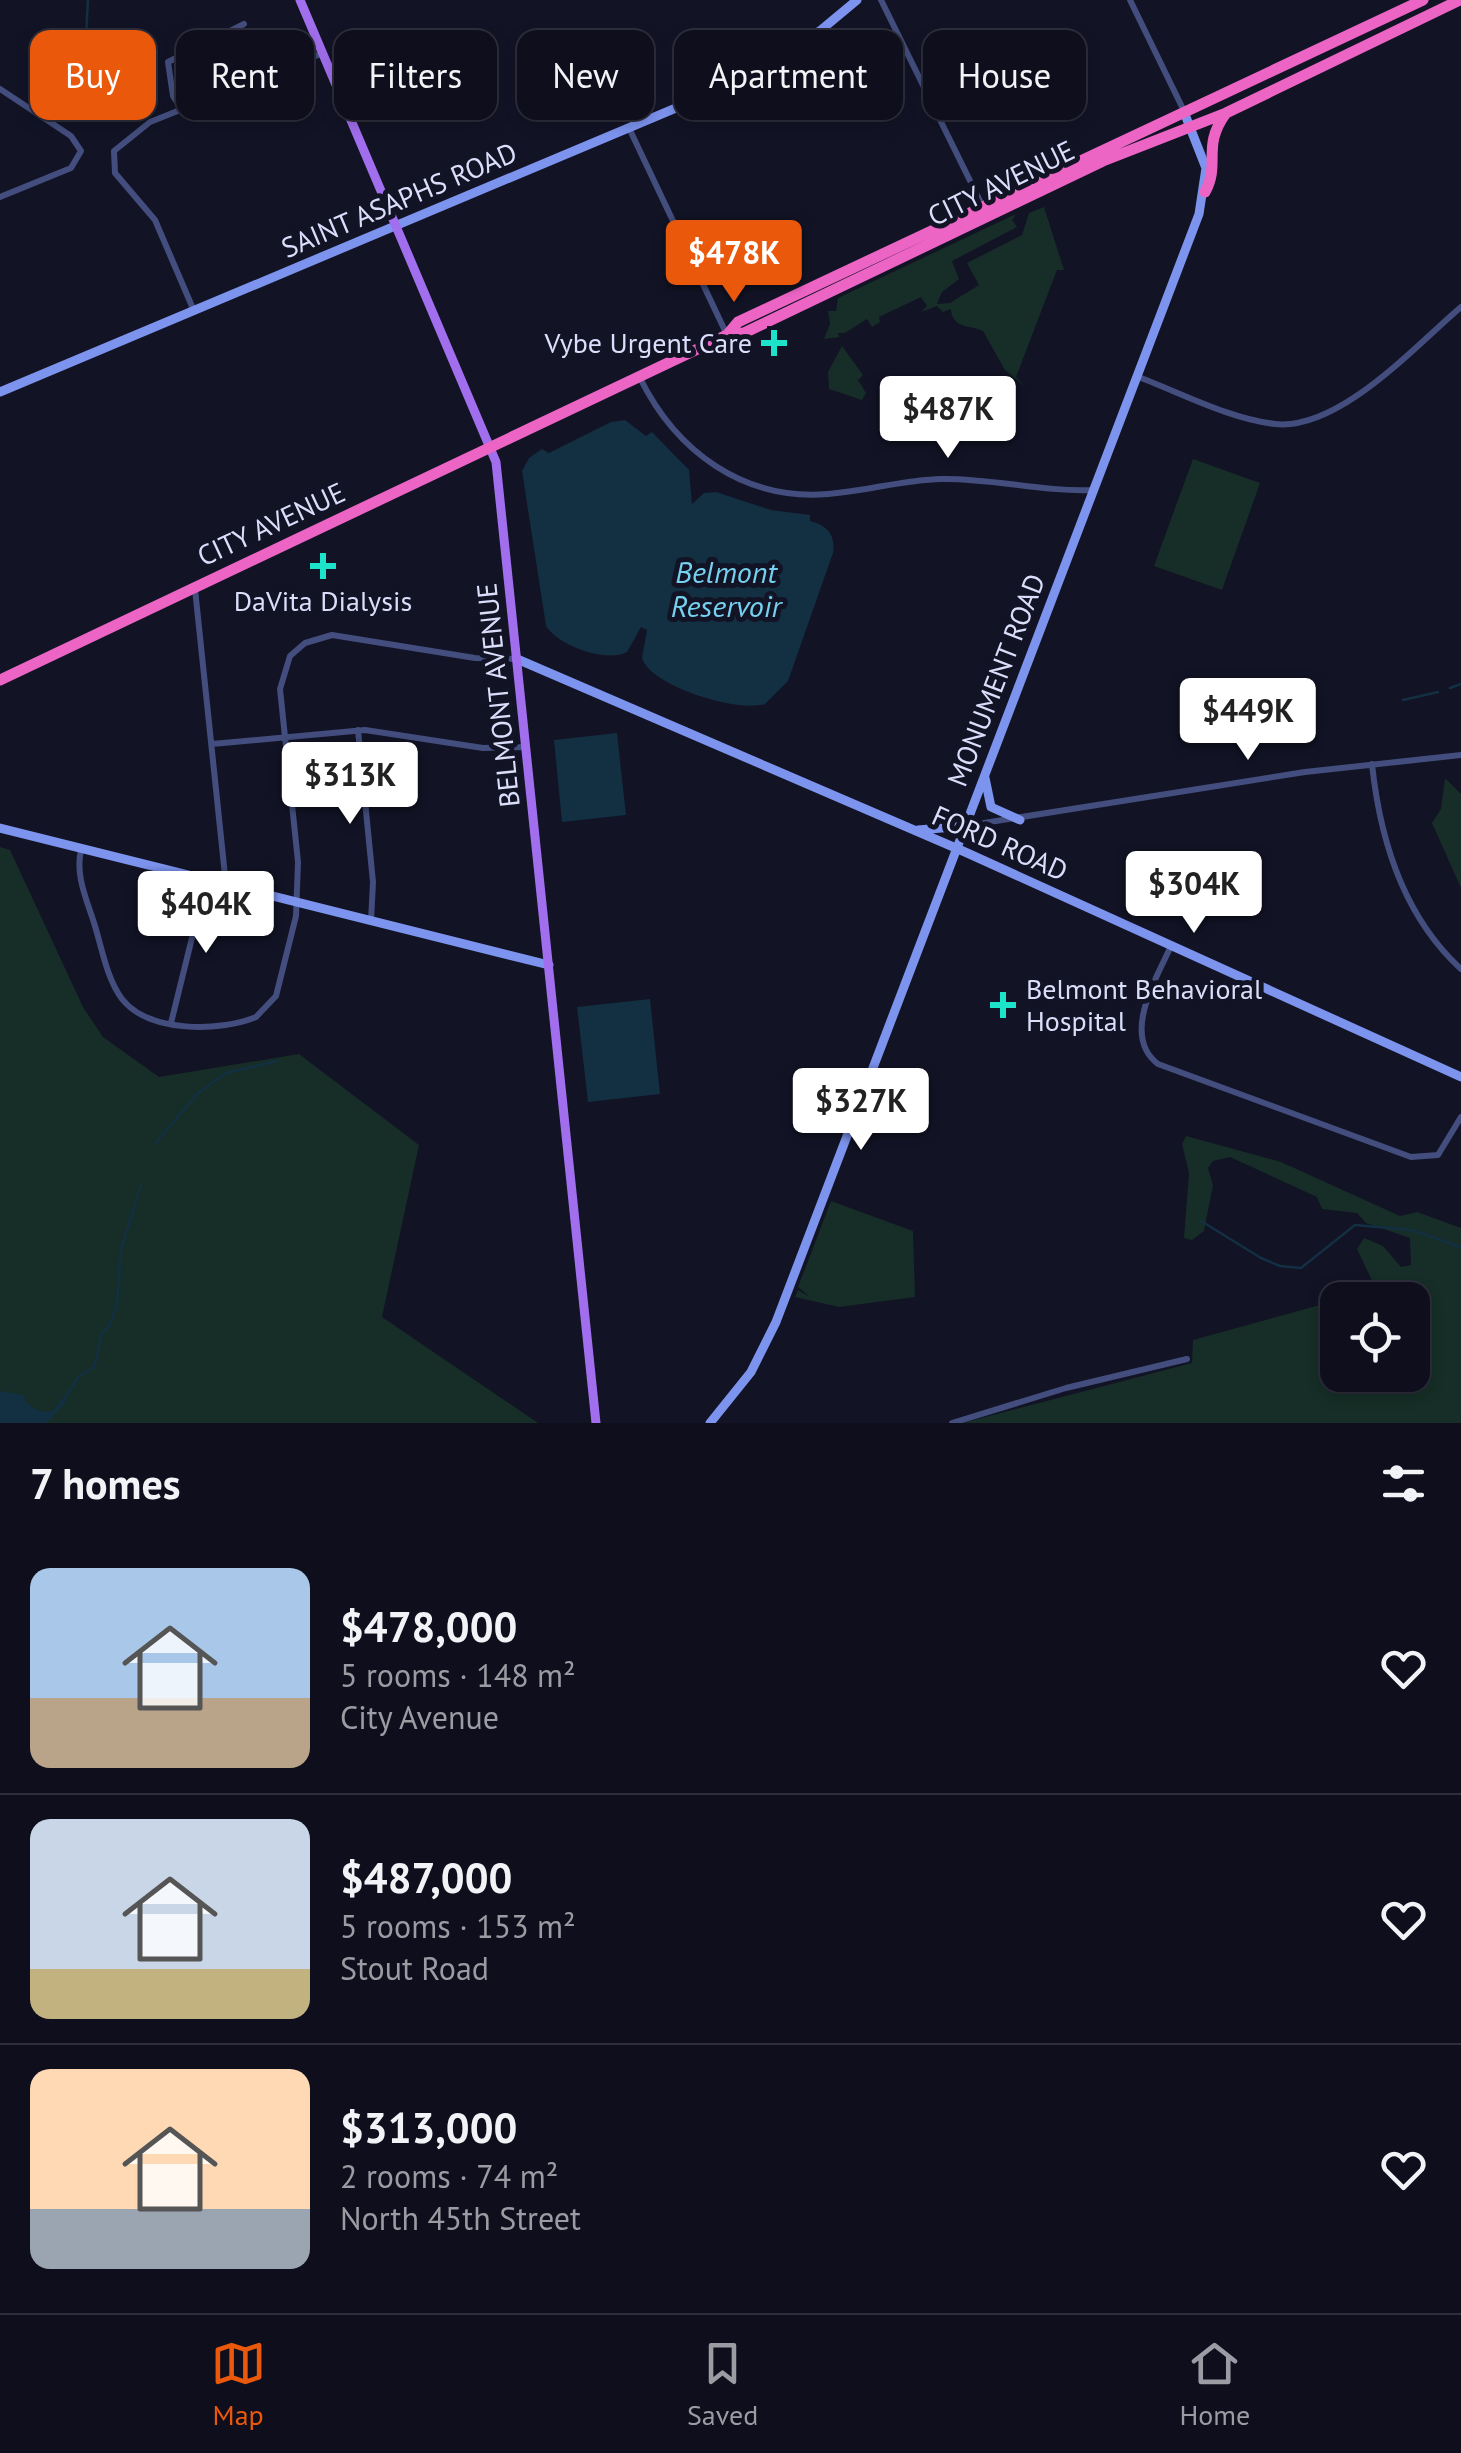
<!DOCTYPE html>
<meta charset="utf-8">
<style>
:root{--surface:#0e0e1c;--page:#171725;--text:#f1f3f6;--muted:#9b9ca3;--line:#2e2e3b;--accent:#ea580c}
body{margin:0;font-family:"PT Sans",sans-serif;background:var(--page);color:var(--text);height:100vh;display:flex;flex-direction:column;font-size:38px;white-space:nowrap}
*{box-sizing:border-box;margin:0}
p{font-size:32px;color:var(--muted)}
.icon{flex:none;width:55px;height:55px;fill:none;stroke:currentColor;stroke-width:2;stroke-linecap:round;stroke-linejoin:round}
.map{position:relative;height:1423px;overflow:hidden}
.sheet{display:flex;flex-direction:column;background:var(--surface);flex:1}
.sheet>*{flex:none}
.guide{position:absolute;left:30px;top:30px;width:1402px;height:90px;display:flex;gap:20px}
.controls{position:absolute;left:1320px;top:1282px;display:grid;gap:20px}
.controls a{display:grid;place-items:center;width:110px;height:110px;border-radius:20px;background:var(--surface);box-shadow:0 5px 15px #0003,0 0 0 2px var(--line);font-size:50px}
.price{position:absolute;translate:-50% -85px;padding:0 22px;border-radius:10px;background:#fff;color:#222;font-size:32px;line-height:65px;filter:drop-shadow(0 2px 5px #0008)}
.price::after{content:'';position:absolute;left:50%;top:60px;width:30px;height:22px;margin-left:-15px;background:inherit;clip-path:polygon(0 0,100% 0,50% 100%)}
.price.active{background:var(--accent);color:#fff}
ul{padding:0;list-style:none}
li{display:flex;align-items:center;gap:30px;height:250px;padding:0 30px}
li+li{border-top:2px solid var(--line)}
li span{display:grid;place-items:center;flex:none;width:280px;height:200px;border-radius:20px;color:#555}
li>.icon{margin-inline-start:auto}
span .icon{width:120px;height:120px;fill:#fffc;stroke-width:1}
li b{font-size:42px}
h2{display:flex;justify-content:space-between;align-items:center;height:120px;padding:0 30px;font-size:42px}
.tag{padding:0 35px;border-radius:20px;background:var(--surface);box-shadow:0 5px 15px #0003,0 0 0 2px var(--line);font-size:35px;line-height:90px}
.tag.active{background:var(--accent);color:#fff}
.tab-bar{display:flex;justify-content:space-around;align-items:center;height:140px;border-top:2px solid var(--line);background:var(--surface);font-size:28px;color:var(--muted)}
.tab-bar a{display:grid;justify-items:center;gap:5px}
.tab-bar .active{color:var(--accent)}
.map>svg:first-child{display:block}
.green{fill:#162e27}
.water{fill:#132f42}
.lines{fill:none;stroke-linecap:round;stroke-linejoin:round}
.stream{stroke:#132f42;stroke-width:2.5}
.street{stroke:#434e7e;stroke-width:6}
.secondary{stroke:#7d94ef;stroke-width:9}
.primary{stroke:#a16eed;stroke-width:9}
.highway{stroke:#ec64c4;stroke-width:11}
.poi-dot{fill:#1de3ca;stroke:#121325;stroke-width:4}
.labels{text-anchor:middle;stroke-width:10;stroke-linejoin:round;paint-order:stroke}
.street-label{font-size:28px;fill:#dadefa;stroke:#121325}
.poi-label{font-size:28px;fill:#dadefa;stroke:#121325;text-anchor:end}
.water-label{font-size:30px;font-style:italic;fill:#75d1ee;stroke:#121325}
</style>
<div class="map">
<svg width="1461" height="1423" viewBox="0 0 1461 1423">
<rect width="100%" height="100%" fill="#121325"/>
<path class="green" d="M1044,207L1064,270H1057L1016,377L1027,388L1005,370L983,331C969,325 952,328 951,309L943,312L937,306L921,312L927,306L921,297L879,317L880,322L872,327L867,319L845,333H838L839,337L824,339L830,324L828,311H836L838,298L1016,214L1012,220L1017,227L952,261L959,279L942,292L937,304L950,303L979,285L967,263L1022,235L1029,213Z
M842,346L863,375L858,380L866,393L862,400L829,389L828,372Z
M1193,459L1260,483L1222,590L1154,566Z
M1445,778L1461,794V888L1432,823L1441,809Z
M0,847L10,850L83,1007L103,1037L159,1077L299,1054L419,1145L382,1317L538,1423H0Z
M1186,1136L1281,1162L1400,1216L1417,1212L1461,1228V1423H962L1192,1363L1193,1340L1338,1300V1375H1412V1300H1338L1376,1289L1357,1249L1364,1238L1383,1246L1401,1267L1411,1265L1410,1238L1366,1223L1357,1213L1322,1209L1317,1197L1230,1157L1213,1161L1208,1168L1213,1185L1204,1231L1192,1240L1184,1238L1189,1173L1182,1144Z
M831,1201L913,1231L915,1297L839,1307L795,1297L798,1290L810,1297L798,1287Z"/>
<path class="water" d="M625,420L646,436L652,432L689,470L692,504L704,493L716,492L771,510L810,515V521C827,525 836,535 833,553L788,681L765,704C738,713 650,686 642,658L647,630L641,627L627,652C606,663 559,646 546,626L522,471L529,458L542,449L549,453L611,422Z
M617,733L626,815L562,822L554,740Z
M650,999L660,1094L588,1102L577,1007Z
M0,1391L23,1395C28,1408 40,1414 53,1411L62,1398L67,1401L47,1423H0Z"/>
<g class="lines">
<path class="stream" d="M86,37L88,0
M1450,688L1461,684
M1403,700L1438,692
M155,1144L197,1094L226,1073L277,1061
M1201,1221L1261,1258L1280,1266L1301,1268L1355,1225L1412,1230L1461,1247
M63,1401L79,1376L94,1367L102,1333L110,1325L117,1303L121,1250L141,1185"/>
<path class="street" d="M881,0L982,205
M1130,0L1184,111
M0,89L71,136L81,151L71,168L0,197
M182,110L173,96L168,62L244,24
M629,128L727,335
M194,311L155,220L115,173L114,151L150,122L323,53
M1136,376C1179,392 1229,419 1275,424C1339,431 1415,346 1461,307
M640,378C676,451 743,501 828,494C866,491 903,480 941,479C992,478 1041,492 1093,490
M195,589L226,885
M358,730L373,882L371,921
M212,744L365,730L483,748L526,747
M1372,764C1380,840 1403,916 1461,969
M965,826L1305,772L1461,755
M81,850C75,876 87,900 95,926C102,949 107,979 122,999C149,1033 220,1032 256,1017L276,996L296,916L298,862L280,689L290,656L305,643L332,635L475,658L517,659
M1171,946C1156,979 1121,1036 1158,1064L1411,1157L1438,1155L1461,1117
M171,1023L206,881
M952,1423L1066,1388L1187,1359"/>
<path class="secondary" d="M0,392L733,84L821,30L857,0
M517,659L965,852L1461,1077
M985,778L991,807L1020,820
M0,828L549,965
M918,830L965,826
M710,1423L751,1372L776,1322L1199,214L1206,168L1184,112"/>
<path class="primary" d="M300,0L496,462L596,1423"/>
<path class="highway" d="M1205,192C1221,163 1201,147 1226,113
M727,335L738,322L1423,0
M0,680L727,335L744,333L1103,161L1226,113L1460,0"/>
</g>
<g class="poi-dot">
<path d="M769 328h10v10h10v10h-10v10h-10v-10h-10v-10h10z"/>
<path d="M318 551h10v10h10v10h-10v10h-10v-10h-10v-10h10z"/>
<path d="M998 990h10v10h10v10h-10v10h-10v-10h-10v-10h10z"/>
</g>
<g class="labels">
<g class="street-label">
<text transform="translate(1001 183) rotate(-26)" y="10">CITY AVENUE</text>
<text transform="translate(399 200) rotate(-23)" y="10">SAINT ASAPHS ROAD</text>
<text transform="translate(271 524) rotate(-25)" y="10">CITY AVENUE</text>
<text transform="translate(996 680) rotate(-69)" y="10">MONUMENT ROAD</text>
<text transform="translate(498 695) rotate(-96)" y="10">BELMONT AVENUE</text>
<text transform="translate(1000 843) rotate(24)" y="10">FORD ROAD</text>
</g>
<g class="poi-label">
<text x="752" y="353">Vybe Urgent Care</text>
<text x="323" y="611" text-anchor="middle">DaVita Dialysis</text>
<text x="1026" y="999" text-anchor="start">Belmont Behavioral<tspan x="1026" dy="32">Hospital</tspan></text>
</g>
<g class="water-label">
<text x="726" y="583">Belmont<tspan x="726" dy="34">Reservoir</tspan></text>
</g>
</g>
</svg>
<div class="controls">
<a><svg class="icon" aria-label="locate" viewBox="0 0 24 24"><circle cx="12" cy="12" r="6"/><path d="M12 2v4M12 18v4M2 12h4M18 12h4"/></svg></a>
</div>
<b class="price active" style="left:734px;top:305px">$478K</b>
<b class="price" style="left:948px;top:461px">$487K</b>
<b class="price" style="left:1248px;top:763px">$449K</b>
<b class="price" style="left:350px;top:827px">$313K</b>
<b class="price" style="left:1194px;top:936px">$304K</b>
<b class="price" style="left:206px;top:956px">$404K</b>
<b class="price" style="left:861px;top:1153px">$327K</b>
<div class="guide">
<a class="tag active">Buy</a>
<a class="tag">Rent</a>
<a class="tag">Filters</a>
<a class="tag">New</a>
<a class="tag">Apartment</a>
<a class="tag">House</a>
</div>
</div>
<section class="sheet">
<h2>7 homes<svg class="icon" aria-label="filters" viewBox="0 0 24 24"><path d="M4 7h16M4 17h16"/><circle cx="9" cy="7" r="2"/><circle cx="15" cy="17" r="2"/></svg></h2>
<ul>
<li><span style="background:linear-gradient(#a9c7e8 65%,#b9a48a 0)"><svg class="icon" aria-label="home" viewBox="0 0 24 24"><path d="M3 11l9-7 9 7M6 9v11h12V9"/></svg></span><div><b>$478,000</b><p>5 rooms · 148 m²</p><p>City Avenue</p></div><svg class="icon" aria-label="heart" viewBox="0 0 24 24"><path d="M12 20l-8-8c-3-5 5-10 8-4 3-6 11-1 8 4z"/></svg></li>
<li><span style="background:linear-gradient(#c9d6e8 75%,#c2b280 0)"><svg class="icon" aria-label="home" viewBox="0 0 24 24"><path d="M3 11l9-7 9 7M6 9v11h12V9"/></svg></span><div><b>$487,000</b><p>5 rooms · 153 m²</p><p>Stout Road</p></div><svg class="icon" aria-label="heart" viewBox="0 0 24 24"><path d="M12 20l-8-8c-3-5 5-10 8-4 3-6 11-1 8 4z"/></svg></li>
<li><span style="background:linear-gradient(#ffd9b3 70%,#9aa5b1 0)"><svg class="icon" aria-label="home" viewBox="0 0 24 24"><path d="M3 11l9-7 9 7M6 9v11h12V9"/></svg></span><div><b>$313,000</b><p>2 rooms · 74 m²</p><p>North 45th Street</p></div><svg class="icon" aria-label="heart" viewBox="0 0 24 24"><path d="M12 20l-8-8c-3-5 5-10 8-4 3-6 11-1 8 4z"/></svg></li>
</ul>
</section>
<nav class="tab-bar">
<a class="active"><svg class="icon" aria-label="map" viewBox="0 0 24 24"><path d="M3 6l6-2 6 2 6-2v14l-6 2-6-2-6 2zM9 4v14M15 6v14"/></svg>Map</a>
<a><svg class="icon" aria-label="saved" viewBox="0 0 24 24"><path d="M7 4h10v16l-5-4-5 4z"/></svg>Saved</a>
<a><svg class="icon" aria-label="home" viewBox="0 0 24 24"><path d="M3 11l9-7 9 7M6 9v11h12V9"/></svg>Home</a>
</nav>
